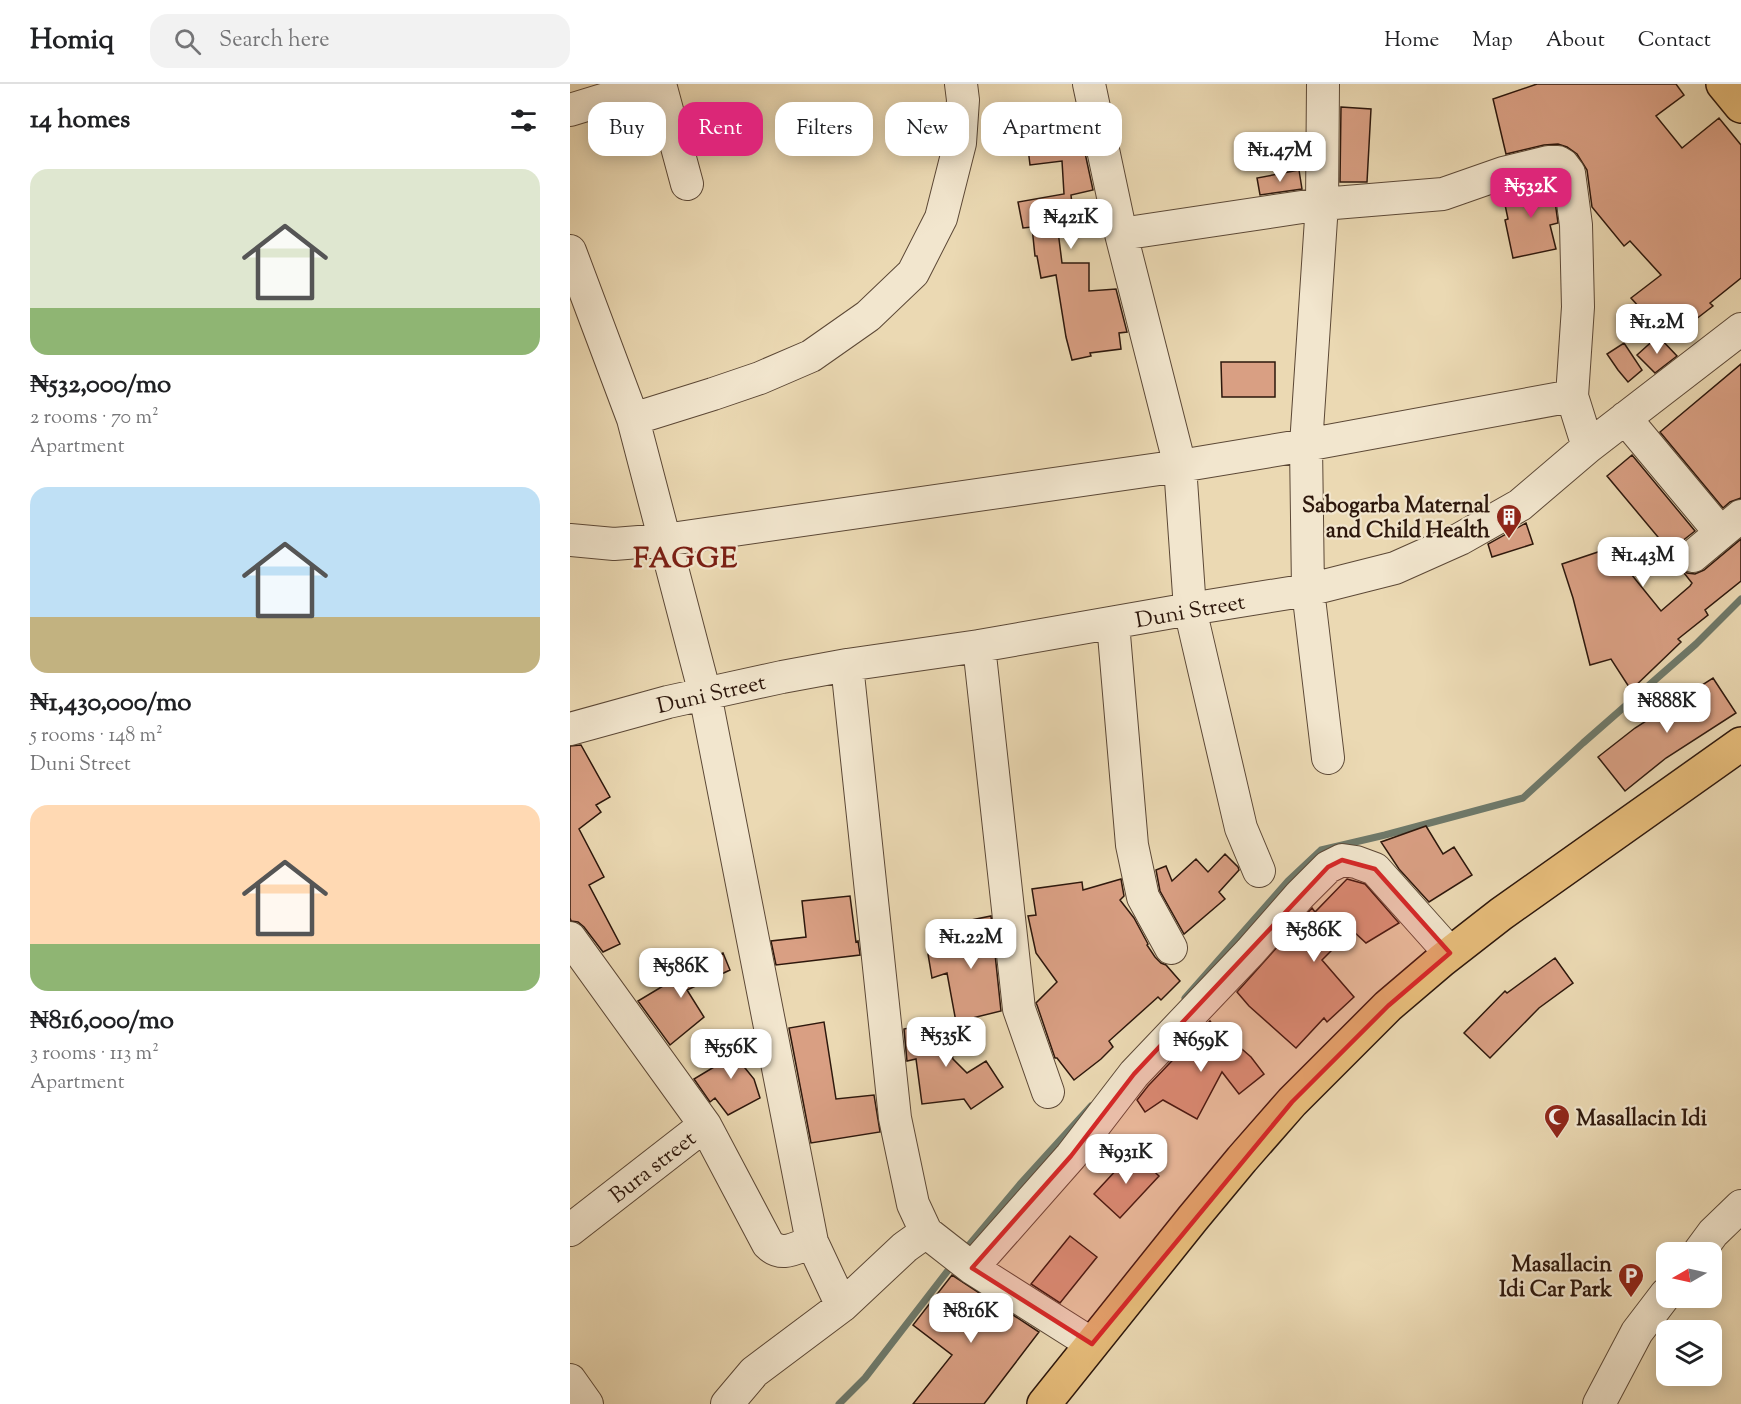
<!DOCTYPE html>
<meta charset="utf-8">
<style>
:root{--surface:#fff;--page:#f2f2f2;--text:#202124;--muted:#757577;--line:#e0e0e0;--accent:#db2777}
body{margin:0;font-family:"Sorts Mill Goudy",serif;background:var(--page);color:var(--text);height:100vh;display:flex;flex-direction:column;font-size:22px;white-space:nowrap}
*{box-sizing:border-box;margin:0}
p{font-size:20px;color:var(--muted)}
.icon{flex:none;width:33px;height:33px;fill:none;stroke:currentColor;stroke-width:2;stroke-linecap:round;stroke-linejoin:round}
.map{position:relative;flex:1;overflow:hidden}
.sheet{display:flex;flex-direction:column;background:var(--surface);width:570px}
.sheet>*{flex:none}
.guide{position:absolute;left:18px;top:18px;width:570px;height:54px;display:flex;gap:12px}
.needle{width:39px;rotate:261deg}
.buttons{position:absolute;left:1086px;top:1158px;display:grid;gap:12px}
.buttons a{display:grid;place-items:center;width:66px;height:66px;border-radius:12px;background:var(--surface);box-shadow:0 3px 15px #0003;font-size:30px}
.price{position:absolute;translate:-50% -51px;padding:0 14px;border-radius:12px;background:#fff;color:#222;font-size:20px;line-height:39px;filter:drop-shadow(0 2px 3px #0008)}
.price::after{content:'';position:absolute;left:50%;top:36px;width:18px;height:14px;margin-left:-9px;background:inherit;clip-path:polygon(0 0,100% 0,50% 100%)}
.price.active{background:var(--accent);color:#fff}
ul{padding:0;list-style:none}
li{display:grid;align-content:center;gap:12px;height:318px;padding:0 30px}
li span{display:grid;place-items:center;height:186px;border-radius:18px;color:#555}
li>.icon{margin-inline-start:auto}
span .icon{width:108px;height:108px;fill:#fffc;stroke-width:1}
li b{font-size:26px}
h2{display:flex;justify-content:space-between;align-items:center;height:72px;padding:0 30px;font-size:26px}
.pill{padding:0 21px;border-radius:18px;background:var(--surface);box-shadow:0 3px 15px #0003;font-size:21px;line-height:54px}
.pill.active{background:var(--accent);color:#fff}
header{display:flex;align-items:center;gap:36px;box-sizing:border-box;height:84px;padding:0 30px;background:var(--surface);border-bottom:2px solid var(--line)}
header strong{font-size:28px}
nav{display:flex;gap:33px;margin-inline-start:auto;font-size:21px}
.search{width:420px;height:54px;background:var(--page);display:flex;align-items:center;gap:15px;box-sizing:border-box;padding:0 21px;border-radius:18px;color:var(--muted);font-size:22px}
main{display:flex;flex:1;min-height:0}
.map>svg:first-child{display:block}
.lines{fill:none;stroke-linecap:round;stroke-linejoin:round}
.stream{stroke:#6e796a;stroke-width:7}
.building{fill:#d99f83;stroke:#2d170c;stroke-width:1.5}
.minor-casing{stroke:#5c4836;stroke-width:34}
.major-casing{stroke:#2d170c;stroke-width:36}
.minor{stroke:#f2e6ce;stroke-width:32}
.major{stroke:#e6bc7a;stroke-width:33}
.marked{fill:#d62828;fill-opacity:0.2;stroke:#d62828;stroke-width:4.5;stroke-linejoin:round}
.labels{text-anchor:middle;stroke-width:4.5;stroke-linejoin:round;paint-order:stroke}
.poi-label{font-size:22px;font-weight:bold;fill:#2d170c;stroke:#f2e6ce;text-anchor:end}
.street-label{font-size:22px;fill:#2d170c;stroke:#f2e6ce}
.district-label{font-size:28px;font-weight:bold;letter-spacing:1.5px;fill:#7a1f14;stroke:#f2e6ce}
</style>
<header>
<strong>Homiq</strong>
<div class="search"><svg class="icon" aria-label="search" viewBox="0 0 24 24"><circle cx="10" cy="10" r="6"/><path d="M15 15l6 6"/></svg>Search here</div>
<nav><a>Home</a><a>Map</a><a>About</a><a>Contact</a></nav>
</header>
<main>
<section class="sheet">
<h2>14 homes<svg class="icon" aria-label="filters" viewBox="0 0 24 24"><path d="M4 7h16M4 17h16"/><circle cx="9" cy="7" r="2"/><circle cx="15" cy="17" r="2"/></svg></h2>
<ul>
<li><span style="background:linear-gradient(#dfe7d0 75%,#8fb573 0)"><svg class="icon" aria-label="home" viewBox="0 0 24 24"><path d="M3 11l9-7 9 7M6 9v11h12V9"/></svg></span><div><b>₦532,000/mo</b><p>2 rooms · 70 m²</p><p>Apartment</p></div></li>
<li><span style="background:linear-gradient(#bfe0f5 70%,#c2b280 0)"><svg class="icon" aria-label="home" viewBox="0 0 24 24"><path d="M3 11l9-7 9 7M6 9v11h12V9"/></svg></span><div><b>₦1,430,000/mo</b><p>5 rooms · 148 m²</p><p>Duni Street</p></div></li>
<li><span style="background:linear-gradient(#ffd9b3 75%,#8fb573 0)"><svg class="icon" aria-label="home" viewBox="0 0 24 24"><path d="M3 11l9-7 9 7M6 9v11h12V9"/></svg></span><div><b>₦816,000/mo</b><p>3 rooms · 113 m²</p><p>Apartment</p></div></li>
</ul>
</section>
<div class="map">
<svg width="1171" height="1320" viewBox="0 0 1171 1320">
<rect width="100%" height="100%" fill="#ebd9b3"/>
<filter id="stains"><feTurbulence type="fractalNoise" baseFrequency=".00333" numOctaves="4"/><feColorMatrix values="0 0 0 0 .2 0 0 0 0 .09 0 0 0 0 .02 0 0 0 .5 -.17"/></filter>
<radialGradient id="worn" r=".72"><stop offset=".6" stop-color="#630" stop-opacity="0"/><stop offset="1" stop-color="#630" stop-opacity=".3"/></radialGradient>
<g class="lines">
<path class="stream" d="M615,914L718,797L751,766L815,751L953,714L1013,659L1126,560L1171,515
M394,1167L451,1099L521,1022
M269,1320L295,1294L383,1180"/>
</g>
<path class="building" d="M967,0H1106L1114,11L1086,32L1112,64L1149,34L1171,61V194L1140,219L1143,222L1099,256L1061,214L1091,191L1060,157L1054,162L1022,123L1017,86L1007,70L997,63L988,60L974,61L936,70L923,15Z
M771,23L801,25L797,98H770Z
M509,41L523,106L501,111L504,137L487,139L492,179H519V207L546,205L557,248L549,249L551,265L520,269L521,272L502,276L496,253L486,191L471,194L467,172H465L462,143L453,144L448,118L494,110L492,77L460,81L457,56L490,52L488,45Z
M729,86L732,105L690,111L687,94Z
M982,96L988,139L980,141L986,165L943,174L935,136L938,135L934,116L940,114L938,106Z
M1088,252L1107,272L1085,289L1067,271Z
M1054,259L1072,286L1058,298L1048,286L1037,270Z
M651,278H705V313H652Z
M1171,280V414L1160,418L1153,424L1090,348Z
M1062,371L1125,447L1111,458L1106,465L1105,476L1110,484L1117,489L1125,490L1134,486L1171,455V497L1135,526L1138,531L1108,555L1111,558L1061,606L1041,575L1020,581L1003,514L992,480L1040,464L1091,527L1120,502L1122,499L1091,460L1093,459L1037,392Z
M956,439L963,460L922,473L918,460Z
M1143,594L1166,629L1096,674L1055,707L1028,673L1065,644Z
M11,661L40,713L26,721L31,728L9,745L34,793L19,801L50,860L33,868L14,843L8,838L1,837L0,834V662Z
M856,742L873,770L884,763L902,791L859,818L829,785L811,758Z
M655,770L668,783L669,786L649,808L655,815L614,850L590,807L586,786L596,782L602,797L626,775L638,788Z
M551,795L554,812L550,816L564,834L578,860L577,861L585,873L591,879L596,881L610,897L591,916L588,913L539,957L543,963L531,975L504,996L487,974H485L467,921L466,919L487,898L466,869L458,832L466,831L462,805L512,798L513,806Z
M777,795L795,800L829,839L796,859L782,846L752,876L784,913L757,938L754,934L726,964L679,922L667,908L742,824L745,828Z
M280,812L286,858L288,857L290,871L206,881L201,857L236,853L232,817Z
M421,832L431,927L386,938L377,889L362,894L358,870L391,864L386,839Z
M153,869L160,886L117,906L134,933L100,961L68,917L138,875Z
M985,874L1003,899L969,924L920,974L894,949L935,907L937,909Z
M374,936L383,975L397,989L416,977L433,1003L401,1025L394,1015L352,1020L346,975L337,977L334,945Z
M640,937L654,957L658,953L681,973L694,990L669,1010L652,988L627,1035L593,1016L575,1028L567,1016L578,1002Z
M254,938L266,1015L304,1011L310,1048L241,1059L219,944Z
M177,954L185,980L175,984L184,995L190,1014L158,1031L145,1014L140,1018L124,995L154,977L151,974Z
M563,1068L589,1092L550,1134L524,1110Z
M500,1152L527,1173L490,1219L461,1200Z
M382,1191L469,1248L414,1320H343L382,1271L343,1241Z"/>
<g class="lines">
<defs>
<path id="minor" d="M90,0L117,100
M519,0L551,150L610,382L620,525L671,744L689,787
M753,0L752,120L736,361L738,506L758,674
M0,26L85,0
M551,150L752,120L873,110L933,89L978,78H988L993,81L999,89L1006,141L1008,223L1002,312L1018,363
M0,167L63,335L135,610L242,1158L272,1222
M1055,334L1150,448
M63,335L143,310L190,294L241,272L298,232L343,189L371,134L390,59L393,16L391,0
M0,456L44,460L94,456L610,382L736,361L1002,312
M1123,472L1171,432
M543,539L562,761L573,813L601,864
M409,562L449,925L478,1008
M277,581L325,1034L343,1120L356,1148L402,1184L522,1260
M0,645L98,618L212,593L277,581L409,562L620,525L738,506L825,484L890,455L950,421L1018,363L1171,245
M0,854L135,1041L198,1160C212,1174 225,1164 242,1158
M0,1146L135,1041
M1129,1168L1143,1149L1171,1122
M402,1184L501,1072L564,990L680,868L730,811L758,783L772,776L786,778L805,785L880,869
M0,1296L17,1320
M157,1320L184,1288L272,1222L335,1163L356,1148
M1029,1320L1067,1248L1096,1210"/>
<path id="major" d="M1153,0L1171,22
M474,1320L623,1134L672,1075L722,1018L818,922L872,876L931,830L1171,660"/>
</defs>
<use href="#minor" class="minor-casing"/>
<use href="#major" class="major-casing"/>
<use href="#minor" class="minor"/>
<use href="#major" class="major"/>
</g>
<path class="marked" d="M772,776L805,785L880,869L818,922L722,1018L522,1260L402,1184L501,1072L564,990L758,783Z"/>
<defs>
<symbol id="building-pin" viewBox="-11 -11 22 30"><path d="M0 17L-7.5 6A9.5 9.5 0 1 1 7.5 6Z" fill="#8f2418" stroke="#f2e6ce"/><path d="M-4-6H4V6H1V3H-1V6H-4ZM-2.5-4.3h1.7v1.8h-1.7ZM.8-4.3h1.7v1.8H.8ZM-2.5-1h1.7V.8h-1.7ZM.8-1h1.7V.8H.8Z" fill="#fff"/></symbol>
<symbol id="mosque-pin" viewBox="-11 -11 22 30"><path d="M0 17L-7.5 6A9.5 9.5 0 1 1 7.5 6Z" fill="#8f2418" stroke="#f2e6ce"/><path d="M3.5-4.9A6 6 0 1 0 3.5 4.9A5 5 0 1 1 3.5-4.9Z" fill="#fff"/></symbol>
<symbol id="parking-pin" viewBox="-11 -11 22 30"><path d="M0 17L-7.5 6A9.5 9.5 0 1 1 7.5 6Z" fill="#8f2418" stroke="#f2e6ce"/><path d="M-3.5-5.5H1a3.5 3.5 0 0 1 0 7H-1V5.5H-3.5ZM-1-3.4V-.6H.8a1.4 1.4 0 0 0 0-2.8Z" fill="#fff"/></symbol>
</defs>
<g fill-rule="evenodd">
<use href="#building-pin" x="924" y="418" width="30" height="40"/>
<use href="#mosque-pin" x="972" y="1018" width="30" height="40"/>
<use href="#parking-pin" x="1046" y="1177" width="30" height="40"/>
</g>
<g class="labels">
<g class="poi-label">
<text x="920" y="428">Sabogarba Maternal<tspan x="920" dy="25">and Child Health</tspan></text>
<text x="1006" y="1041" text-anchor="start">Masallacin Idi</text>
<text x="1042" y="1187">Masallacin<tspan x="1042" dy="25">Idi Car Park</tspan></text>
</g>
<g class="street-label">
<text transform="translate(620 526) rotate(-10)" y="8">Duni Street</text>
<text transform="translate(141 609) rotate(-13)" y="8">Duni Street</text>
<text transform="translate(82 1082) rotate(-38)" y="8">Bura street</text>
</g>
<g class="district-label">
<text x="116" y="483">FAGGE</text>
</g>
</g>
<rect width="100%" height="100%" filter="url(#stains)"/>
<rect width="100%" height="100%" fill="url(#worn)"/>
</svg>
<div class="buttons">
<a><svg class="needle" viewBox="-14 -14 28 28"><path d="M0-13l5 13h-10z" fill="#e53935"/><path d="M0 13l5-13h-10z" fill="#757577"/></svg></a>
<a><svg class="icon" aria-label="layers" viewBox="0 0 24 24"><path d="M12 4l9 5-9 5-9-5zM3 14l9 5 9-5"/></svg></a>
</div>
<b class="price" style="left:710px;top:99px">₦1.47M</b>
<b class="price active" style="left:961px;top:135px">₦532K</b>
<b class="price" style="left:501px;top:166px">₦421K</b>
<b class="price" style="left:1087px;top:271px">₦1.2M</b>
<b class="price" style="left:1073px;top:504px">₦1.43M</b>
<b class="price" style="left:1097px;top:650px">₦888K</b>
<b class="price" style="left:744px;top:879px">₦586K</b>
<b class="price" style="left:401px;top:886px">₦1.22M</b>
<b class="price" style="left:111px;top:915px">₦586K</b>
<b class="price" style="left:376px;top:984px">₦535K</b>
<b class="price" style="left:631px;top:989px">₦659K</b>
<b class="price" style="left:161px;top:996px">₦556K</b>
<b class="price" style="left:556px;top:1101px">₦931K</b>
<b class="price" style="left:401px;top:1260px">₦816K</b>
<div class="guide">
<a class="pill">Buy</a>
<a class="pill active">Rent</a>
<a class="pill">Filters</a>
<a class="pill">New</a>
<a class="pill">Apartment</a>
</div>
</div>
</main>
